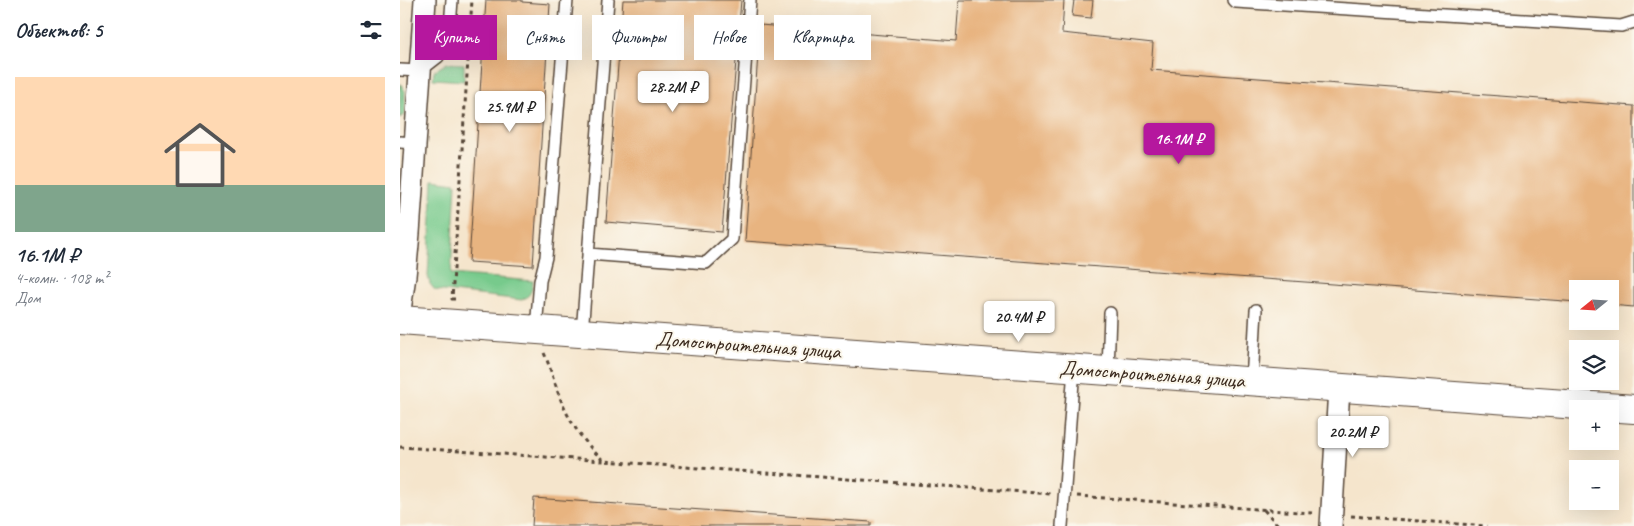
<!DOCTYPE html>
<html lang="ru">
<meta charset="utf-8">
<style>
:root{--surface:#fff;--page:#f6f6f7;--text:#1f2937;--muted:#747a83;--accent:#b5179e}
body{margin:0;font-family:Caveat,sans-serif;background:var(--page);color:var(--text);height:100vh;display:flex;flex-direction:column;font-size:19px;white-space:nowrap}
*{box-sizing:border-box;margin:0}
p{font-size:16px;color:var(--muted)}
.icon{flex:none;width:28px;height:28px;fill:none;stroke:currentColor;stroke-width:2;stroke-linecap:round;stroke-linejoin:round}
.map{position:relative;flex:1;overflow:hidden}
.side{display:flex;flex-direction:column;background:var(--surface);width:400px}
.side>*{flex:none}
.guide{position:absolute;left:15px;top:15px;width:475px;height:45px;display:flex;gap:10px}
.needle{width:32px;rotate:252deg}
.buttons{position:absolute;left:1169px;top:280px;display:grid;gap:10px}
.buttons a{display:grid;place-items:center;width:50px;height:50px;border-radius:0px;background:var(--surface);box-shadow:0 5px 20px #0002;font-size:25px}
.price{position:absolute;translate:-50% -42px;padding:0 11px;border-radius:5px;background:#fff;color:#222;font-size:16px;line-height:32px;filter:drop-shadow(0 1px 2px #0008)}
.price::after{content:'';position:absolute;left:50%;top:30px;width:15px;height:11px;margin-left:-8px;background:inherit;clip-path:polygon(0 0,100% 0,50% 100%)}
.price.selected{background:var(--accent);color:#fff}
ul{padding:0;list-style:none}
li{display:grid;align-content:center;gap:10px;height:265px;padding:0 15px}
li span{display:grid;place-items:center;height:155px;border-radius:0px;color:#555}
li>.icon{margin-inline-start:auto}
span .icon{width:90px;height:90px;fill:#fffc;stroke-width:1}
li b{font-size:21px}
h2{display:flex;justify-content:space-between;align-items:center;height:60px;padding:0 15px;font-size:21px}
.pill{padding:0 18px;border-radius:0px;background:var(--surface);box-shadow:0 5px 20px #0002;font-size:18px;line-height:45px}
.pill.selected{background:var(--accent);color:#fff}
main{display:flex;flex:1;min-height:0}
.map>svg:first-child{display:block}
.green{fill:#77ca8c;stroke:#597a55}
.building{fill:#e8b480}
.lines{fill:none;stroke-linecap:round;stroke-linejoin:round}
.lane-casing{stroke:#574638;stroke-width:14}
.street-casing{stroke:#574638;stroke-width:24}
.secondary-casing{stroke:#574638;stroke-width:30}
.path{stroke:#574638;stroke-width:3;stroke-dasharray:4 4;stroke-linecap:butt}
.lane{stroke:#fff;stroke-width:11}
.street{stroke:#fff;stroke-width:21}
.secondary{stroke:#fff;stroke-width:28}
.labels{text-anchor:middle;stroke-width:4;stroke-linejoin:round;paint-order:stroke}
.street-label{font-size:21px;fill:#3b2a1e;stroke:#fbf7ec}
</style>
<main>
<section class="side">
<h2>Объектов: 5<svg class="icon" aria-label="filters" viewBox="0 0 24 24"><path d="M4 7h16M4 17h16"/><circle cx="9" cy="7" r="2"/><circle cx="15" cy="17" r="2"/></svg></h2>
<ul>
<li><span style="background:linear-gradient(#ffd9b3 70%,#7fa58c 0)"><svg class="icon" aria-label="home" viewBox="0 0 24 24"><path d="M3 11l9-7 9 7M6 9v11h12V9"/></svg></span><div><b>16.1M ₽</b><p>4-комн. · 108 m²</p><p>Дом</p></div></li>
</ul>
</section>
<div class="map">
<svg width="1234" height="526" viewBox="0 0 1234 526">
<rect width="100%" height="100%" fill="#fbf7ec"/>
<filter id="ink" filterUnits="userSpaceOnUse"><feTurbulence type="fractalNoise" baseFrequency=".02" numOctaves="2"/><feDisplacementMap in="SourceGraphic" scale="10" xChannelSelector="R" yChannelSelector="G"/><feConvolveMatrix kernelMatrix="1 2 1 2 8 2 1 2 1" color-interpolation-filters="sRGB"/></filter>
<filter id="wash" filterUnits="userSpaceOnUse"><feTurbulence type="fractalNoise" baseFrequency=".0096" numOctaves="4" result="noise"/><feDisplacementMap in="SourceGraphic" scale="20" xChannelSelector="R" yChannelSelector="G"/><feGaussianBlur stdDeviation="1.12" result="paint"/><feColorMatrix in="noise" values="0 0 0 0 0 0 0 0 0 0 0 0 0 0 0 0 0 1.4 0 .05"/><feComposite in="paint" operator="in"/></filter>
<g filter="url(#wash)">
<rect width="100%" height="100%" fill="#f5e5cc"/>
<path class="green" d="M47,63L64,64V81L33,79L34,71Z
M0,83L5,91V114L0,118Z
M33,180L56,183L51,274L133,281C132,291 131,295 122,300L35,290L30,284L28,276Z"/>
<g id="blocks">
<path class="building" d="M86,0H122V2L150,4L133,266L69,262Z
M223,0H341L322,232L206,222Z
M559,0H664L662,33L753,43L751,70L1234,106V307L1210,305V289H1178V302L345,241L360,25L556,41Z
M674,0H693L691,18L672,16Z
M134,498L471,522V526H132Z"/>
</g>
</g>
<g filter="url(#ink)">
<use href="#blocks" fill-opacity="0" stroke="#574638" stroke-width="1"/>
<g class="lines">
<defs>
<path id="lane" d="M834,0L836,2L1221,26L1234,22
M0,70L20,71L38,57L49,40L52,0
M0,142L14,143
M188,254L306,263L332,239L350,0
M136,329L140,281L146,257L167,0
M182,333L208,0
M708,371L710,313
M852,382L856,310
M662,526L674,369"/>
<path id="street" d="M0,310L5,276L9,233L25,0
M931,526L939,388"/>
<path id="secondary" d="M0,320L1234,409"/>
</defs>
<use href="#lane" class="lane-casing"/>
<use href="#street" class="street-casing"/>
<use href="#secondary" class="secondary-casing"/>
<path class="path" d="M55,299H52L72,0
M144,353C149,364 152,375 156,386C165,416 181,440 204,461L651,494
M0,447L204,461
M677,496L912,513
M864,510L879,526
M951,516L1087,526"/>
<use href="#lane" class="lane"/>
<use href="#street" class="street"/>
<use href="#secondary" class="secondary"/>
</g>
</g>
<g class="labels">
<g class="street-label">
<text transform="translate(348 345) rotate(4)" y="7">Домостроительная улица</text>
<text transform="translate(752 374) rotate(4)" y="7">Домостроительная улица</text>
</g>
</g>
</svg>
<div class="buttons">
<a><svg class="needle" viewBox="-14 -14 28 28"><path d="M0-13l5 13h-10z" fill="#e53935"/><path d="M0 13l5-13h-10z" fill="#747a83"/></svg></a>
<a><svg class="icon" aria-label="layers" viewBox="0 0 24 24"><path d="M12 4l9 5-9 5-9-5zM3 14l9 5 9-5"/></svg></a>
<a>+</a>
<a>−</a>
</div>
<b class="price" style="left:273px;top:113px">28.2M ₽</b>
<b class="price" style="left:110px;top:133px">25.9M ₽</b>
<b class="price selected" style="left:779px;top:165px">16.1M ₽</b>
<b class="price" style="left:619px;top:343px">20.4M ₽</b>
<b class="price" style="left:953px;top:458px">20.2M ₽</b>
<div class="guide">
<a class="pill selected">Купить</a>
<a class="pill">Снять</a>
<a class="pill">Фильтры</a>
<a class="pill">Новое</a>
<a class="pill">Квартира</a>
</div>
</div>
</main>
